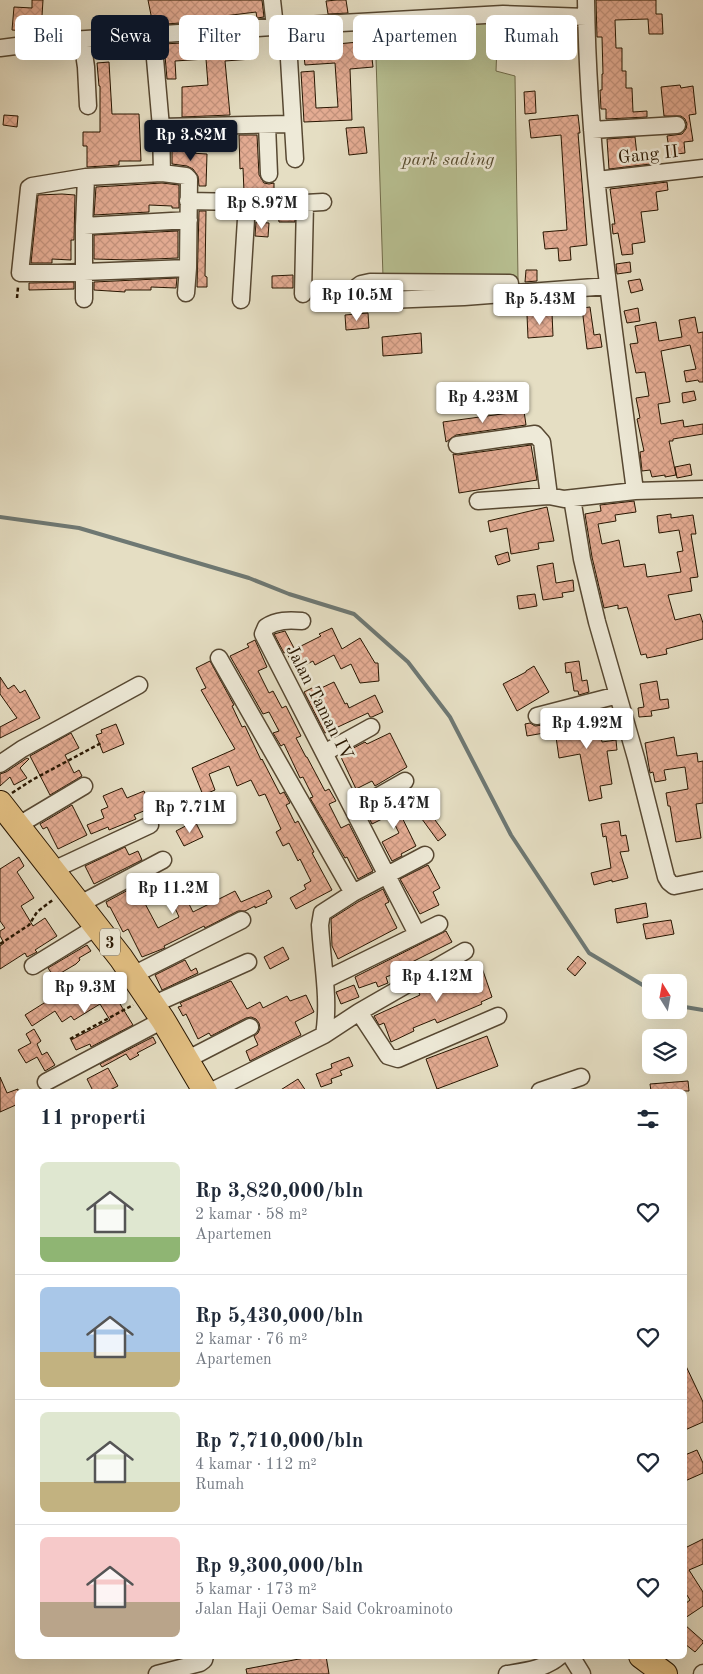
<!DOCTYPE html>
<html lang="id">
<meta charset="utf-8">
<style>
:root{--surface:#fff;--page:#f6f6f7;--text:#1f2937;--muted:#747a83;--line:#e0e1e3;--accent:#111827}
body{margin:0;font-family:"Old Standard TT",serif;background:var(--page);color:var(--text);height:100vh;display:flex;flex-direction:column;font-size:19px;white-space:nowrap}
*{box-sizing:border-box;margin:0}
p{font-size:16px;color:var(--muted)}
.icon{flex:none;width:28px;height:28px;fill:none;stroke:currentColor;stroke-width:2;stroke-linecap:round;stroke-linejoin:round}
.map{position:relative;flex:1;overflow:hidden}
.drawer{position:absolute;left:15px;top:1089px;width:672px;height:570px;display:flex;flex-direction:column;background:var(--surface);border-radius:8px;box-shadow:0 5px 20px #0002}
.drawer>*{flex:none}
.banner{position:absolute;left:15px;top:15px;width:674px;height:45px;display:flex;gap:10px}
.needle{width:32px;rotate:349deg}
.tools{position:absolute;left:642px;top:974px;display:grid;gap:10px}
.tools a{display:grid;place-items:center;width:45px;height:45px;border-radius:8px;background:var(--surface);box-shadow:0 5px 20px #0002;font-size:25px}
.price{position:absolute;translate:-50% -42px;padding:0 11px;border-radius:5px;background:#fff;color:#222;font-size:16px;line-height:32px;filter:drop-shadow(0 1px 2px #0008)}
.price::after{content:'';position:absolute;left:50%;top:30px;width:15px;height:11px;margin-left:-8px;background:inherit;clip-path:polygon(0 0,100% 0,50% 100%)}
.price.current{background:var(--accent);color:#fff}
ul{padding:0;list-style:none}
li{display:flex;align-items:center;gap:15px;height:125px;padding:0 25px}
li+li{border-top:1px solid var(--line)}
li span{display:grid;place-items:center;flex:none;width:140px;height:100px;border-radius:8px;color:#555}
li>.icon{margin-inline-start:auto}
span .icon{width:60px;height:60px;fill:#fffc;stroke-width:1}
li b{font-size:21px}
h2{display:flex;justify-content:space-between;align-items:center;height:60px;padding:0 25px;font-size:21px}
.pill{padding:0 18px;border-radius:8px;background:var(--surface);box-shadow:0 5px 20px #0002;font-size:18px;line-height:45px}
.pill.current{background:var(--accent);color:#fff}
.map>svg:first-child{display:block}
.green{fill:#b8c092;stroke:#706b4a}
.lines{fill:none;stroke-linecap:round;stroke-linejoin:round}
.stream{stroke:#6e7873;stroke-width:4}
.building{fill:url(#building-cross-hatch);stroke:#281601}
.minor-casing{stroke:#574832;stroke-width:19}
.highway-casing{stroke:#281601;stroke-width:26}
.path{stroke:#281601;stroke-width:2.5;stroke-dasharray:4 2.5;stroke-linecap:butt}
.minor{stroke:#eeead8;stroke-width:16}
.highway{stroke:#e2bf82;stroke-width:24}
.labels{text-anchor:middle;stroke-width:5;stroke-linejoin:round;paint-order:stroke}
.shield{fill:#eeead8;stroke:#635642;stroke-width:1}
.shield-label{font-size:16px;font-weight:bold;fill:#281601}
.street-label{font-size:18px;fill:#281601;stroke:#eeead8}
.park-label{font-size:18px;font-style:italic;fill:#53492c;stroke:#eeead8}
</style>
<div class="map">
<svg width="703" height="1674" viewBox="0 0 703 1674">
<defs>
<pattern id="building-cross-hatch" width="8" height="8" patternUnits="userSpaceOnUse" patternTransform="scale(1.25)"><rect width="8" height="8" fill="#e4ac93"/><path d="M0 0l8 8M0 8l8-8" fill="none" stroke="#c4937d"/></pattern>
</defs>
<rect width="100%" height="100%" fill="#e5dec3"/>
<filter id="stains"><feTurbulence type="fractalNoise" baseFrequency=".004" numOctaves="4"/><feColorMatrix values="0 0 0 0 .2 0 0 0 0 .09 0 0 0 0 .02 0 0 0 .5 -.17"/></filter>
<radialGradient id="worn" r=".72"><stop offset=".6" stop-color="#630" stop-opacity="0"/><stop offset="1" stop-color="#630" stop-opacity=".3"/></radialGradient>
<path class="green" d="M498,20L496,71L515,76L518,279L383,277L375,27Z"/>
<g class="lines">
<path class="stream" d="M0,517L79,528L249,578L289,594L354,614L408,662L450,717L511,835L589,953L651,990
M679,1006L703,1010"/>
</g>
<path class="building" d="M32,0H43L41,32L12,30L14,7L32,8Z
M148,0H262L264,17L257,18L256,12L224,16V20L122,27V22L152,20Z
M337,0H346L348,13L328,14L326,1Z
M596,0H656V14H662L663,34H649L648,19L615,20L616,48H622V71H626V88H632L633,112L647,111V117L606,119V109H601L600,90H602V74H603L602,37H597Z
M499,24L517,25L516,34L556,38L555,56L497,54Z
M250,39L252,59L225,61L230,115L182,117V87L208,85L206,59L175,61L176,79H167L164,44Z
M370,41L373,67L350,69L352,120L304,122L301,72L314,71L316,108L338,107L335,63L305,65L303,47Z
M109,62L112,114H139L141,161H119V165L87,167V146H83V132H100V86H99L97,63Z
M680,85L681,88L693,86L696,114L689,115L693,141L684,142L685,153L670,155L667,136L682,134L686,129L687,124L685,119L681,116H664L661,87Z
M535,91L536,113L525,114L524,92Z
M4,115L18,116L17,127L3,125Z
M578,115L580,133H578L587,245L570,247L571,260L559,261L558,248L545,249L543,232L567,230L561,135L531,138L529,120Z
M364,127L367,153L349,155L346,128Z
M239,135H257L259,175L264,183L269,184L274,183V192H244L243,168L240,169Z
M635,137L637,155L658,152L659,163L609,169L607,139Z
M172,147L191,148L190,153L207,154L206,186H199L198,176L193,169L187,166L172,164Z
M667,182L668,190L656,192L658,210L641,212L645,242L632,244L633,254L622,255L618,233L613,234L612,224H615L610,189Z
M162,183L179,185V208H172V206L149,205V212L94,215L96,187Z
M62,194L75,195L74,240H71V260L52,259V263H31L38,195Z
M199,211H206L205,276L207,277V287H197Z
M278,213H295V222H279Z
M256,222L269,223L268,237L255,236Z
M178,231V258L129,260L94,259V235Z
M630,262L631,272L617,274L616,264Z
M526,270H537V281L525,282Z
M293,275V288H272V276Z
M177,278L176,288L151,287V290H125V292L94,290V282Z
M640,279L643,290L631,293L628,281Z
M74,282V289L29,290V283Z
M590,307L594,335L600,334L602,347L587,349L582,308Z
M638,308L640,321L627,323L624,311Z
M368,313L369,328L346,330L345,315Z
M552,313L553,336L528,338L527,315Z
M695,317L698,333L703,332V382H699L698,380L686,382L684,371L696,369L690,345L661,351L670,402L658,404L661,424L683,420L684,427L703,424V434L673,439V441H669L676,475L665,477V475L652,477L650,470L642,471L640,452L644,451L637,419L640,418L636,398L649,396L645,372L636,373L630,344L638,343L635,326L656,322L659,341L682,337L679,320Z
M421,333L422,353L383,356L382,337Z
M694,391L696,400L683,403L682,393Z
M524,411L526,425L456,435L446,442L443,422Z
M531,445L537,480L459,493L453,454L458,455Z
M690,464L692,475L677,478L675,467Z
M634,501L636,512L615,515L616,521L598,524L602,544L619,540L624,567L645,564L647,577L681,572L677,552L683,551L679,530L659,533L657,516L671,514V518L693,515L696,534H691L698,577L690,578L692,591L668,595L675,620L700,614L703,623V639L666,649L667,654L647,658L646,654L641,655L627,607L618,609V605L604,608L592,557L585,514L601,511L600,505Z
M547,507L554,541L538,543L539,549L511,554L507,528L490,532L488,521Z
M508,552L510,561L498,565L495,556Z
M553,563L556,583L573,580L574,591L562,593L563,597L543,600L537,566Z
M535,594L537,606L519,609L517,596Z
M332,628L342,649L360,638L375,663H378L379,681L360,683L351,664L341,669L334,655L315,665L313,661L295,670L287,653L321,636L319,634Z
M285,631L294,648L284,653L274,634Z
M255,640L267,667L258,671L269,693L273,691L282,708L286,706L301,736L296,738L306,757H307L325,791L329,789L336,801L329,804L341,828L349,824L373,871L358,879L347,857L345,858L310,798L313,797L303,777L300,778L284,744L281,746L273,733L279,731L269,712L263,714L230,656L249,647L247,644Z
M210,661L234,705L232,706L242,727L245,726L261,760L262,759L280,794L284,792L290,803L286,805L295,823L298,821L314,852L312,853L332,890L296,909L290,898L306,889L304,885L311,881L300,859L298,861L289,843L283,846L276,832L281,829L265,794L259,796L251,780L237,786L229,766L209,774L215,790L203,795L192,768L235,749L201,690L206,688L196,668Z
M579,661L582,681L587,680L589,692L579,695L578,691H574L571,672L566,673L565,663Z
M534,666L549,692L517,711L503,684L526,672V671Z
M0,677L8,689L14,685L20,693L25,690L40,718L0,738V727L17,718L0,694Z
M657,681L660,700L668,699L669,708L651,711L652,716L639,717L638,708L644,707L640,684Z
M334,682L345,704L347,703L349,708L375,695L383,712L372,717H370L368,713L325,733L304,692L316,686L317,690Z
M596,711L602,742L616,740L617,750L607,751L612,784L600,786L602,798L589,801L580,754L559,758L556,737L552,738L551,729L563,727L562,720Z
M530,723L535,726L543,725L544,733L527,736L525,724Z
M116,724L124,744L103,753L96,735L102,733L101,730Z
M71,733L79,748L65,755L74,773L79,770L82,776L50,795L30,756Z
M390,733L407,767L375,786L372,781L356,789L340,755L365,742L367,744Z
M674,737L677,756L697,753L698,762L703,761V803L696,804L701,838L676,842L670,806H668L666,793L688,789L685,767L664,770L666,780L655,782L653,772L650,773L645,743Z
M27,758L29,759L20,768L27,778L14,785L10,777L0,786V774L6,772Z
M122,788L127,798L144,791L151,808L134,815L136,819L109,830L108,827L91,834L87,825L104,818L101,810L108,807L103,796Z
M393,799L416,846L401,854L402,856L392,861L382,842L399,833L390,815L372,824L367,814Z
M72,805L87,835L58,849L47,827L43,829L40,824Z
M427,809L446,835L438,841L419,815Z
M195,821L203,837L184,846L176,831Z
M619,821L621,836L626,835L629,851L620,852L628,878L612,882V880L594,885L591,873L611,868L606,836L603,837L601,824Z
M125,847L129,855L138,851L142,860L94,884L85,866Z
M19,857L24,866L17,872L34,898L21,906L33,926L45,918L57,936L35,950L37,952L27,957L25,953L0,969V946L4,943L0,936V931L5,928L0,921V869Z
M428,865L440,888L433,892L439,905L420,914L400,879Z
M190,878L196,888L184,894L193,912L235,891L241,902L269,890L272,897L266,901L267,903L255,908V906L245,911H238L205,928L204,926L164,946L165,948L142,957L128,929L123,932L110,907H108L106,902L145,881L147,885L144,886L147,893L141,896L158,928L179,917L175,908L178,906L170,888Z
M383,889L389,902L385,904L397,928L338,959L332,946L331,919L358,902Z
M646,903L648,917L617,923L615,909Z
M671,920L674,934L646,939L643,924Z
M446,931L452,942L404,966L405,970L386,977L388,983L378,987L376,982L359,988L355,977Z
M87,945L91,951L79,958L80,960L76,964L54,977L48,968Z
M283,947L289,959L270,969L264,957Z
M578,956L586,963L575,976L567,969Z
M185,960L191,971L196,968L198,973L162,990L155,975Z
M480,962L492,997L481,1002L482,1004L437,1023L435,1019L413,1028L414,1031L391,1042L384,1023L379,1025L374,1016L420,995L419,993L431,988L430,986L472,969L471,966Z
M88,981L99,999L112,991L133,1025L91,1047L90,1044L76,1050L71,1040L110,1020L100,1004L74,1020L71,1016L62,1022L55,1011L32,1026L25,1015L60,993L62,997Z
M231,981L247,1009L260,1002L263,1008L287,996L290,1001L306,995L314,1012L295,1022L301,1035L250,1061L246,1051L258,1045L254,1036L258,1033L260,1028L259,1023L256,1019L251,1017L246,1018L211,1036L209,1033L198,1039L186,1014L183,1016L178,1007L182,1006L180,1003Z
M354,985L359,997L341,1004L336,992Z
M34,1029L41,1041L37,1044L42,1055L47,1052L55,1065L45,1071L37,1057L26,1063L18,1050L31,1043L26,1034Z
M487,1036L498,1066L437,1089L426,1059Z
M153,1037L156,1043L137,1053L139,1055L130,1060L126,1054L102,1067L100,1064Z
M349,1057L353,1066L340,1071L342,1075L331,1079L332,1083L321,1087L316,1074L332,1068L331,1064Z
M108,1068L118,1086L108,1091H93L87,1079Z
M0,1077L7,1093L18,1089V1104L0,1112Z
M298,1079L306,1091H279Z
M688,1081L689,1091H651L650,1084Z
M685,1364L703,1402V1422L685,1430Z
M697,1450L703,1463V1473L685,1481V1455Z
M703,1539V1564L689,1570L703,1592V1606L685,1618V1604L690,1600L685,1592V1548Z
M685,1625L703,1641V1643L695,1652L685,1644Z
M315,1656H326L329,1674H247L246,1669Z"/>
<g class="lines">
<defs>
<path id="minor" d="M272,0L275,27
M586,0C588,164 614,328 635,491
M287,26L295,159
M153,36L161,127L162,173
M82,40L86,67L88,106
M0,48L55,41L287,26L503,14L586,17
M267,125L269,174
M161,127L289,124
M592,130L677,125
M86,177L32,186L29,188L20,273H58L188,268
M597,180L703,168
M188,201L305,203L303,294
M305,203L323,202
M84,226L189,220
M510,283L370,282L361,284L353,290L354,297L361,301L464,297L608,286
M84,299V226L86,177L162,173L186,176L189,179L188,268L186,293
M241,300L247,203
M457,445L535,434L542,442L549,496L564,499L635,491L703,489
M572,498L582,559L597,622L636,758L666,877L669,882L674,886L703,880
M478,501L549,496
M302,621C288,620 277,620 266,627L263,634L417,934
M219,658L353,893
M537,716L618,695
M324,753L371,727
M0,764L22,749L139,685
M354,810L405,781
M17,826L84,786
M53,870L150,825
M80,904L163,860
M33,966L98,926
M133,975L242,920
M325,980L439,924
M152,1005L248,962
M359,1012L388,1056L398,1059L498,1016
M324,1035C330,999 322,962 320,925L322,913L353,893L425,855
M186,1060L250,1027
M46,1082L163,1020
M212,1091L324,1035L359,1012L465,951
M540,1091L581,1077
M571,1656L582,1674
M157,1674L200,1663L204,1660L205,1656
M507,1674C526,1671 545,1669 560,1656
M702,1674L703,1673"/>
<path id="highway" d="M0,803L121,958L163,1020L205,1091
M641,1656L665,1674"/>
</defs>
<use href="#minor" class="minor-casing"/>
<use href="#highway" class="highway-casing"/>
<path class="path" d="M17,298L18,287
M12,793L32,780L103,742
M0,944L29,925L37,912L54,899
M70,1039L133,1005"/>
<use href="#minor" class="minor"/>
<use href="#highway" class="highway"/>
</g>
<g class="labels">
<rect class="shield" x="100" y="928.5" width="20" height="27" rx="4"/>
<g class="shield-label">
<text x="110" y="948">3</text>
</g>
<g class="street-label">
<text transform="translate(648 154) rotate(-6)" y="6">Gang II</text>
<text transform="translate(320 702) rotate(63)" y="6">Jalan Taman IV</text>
</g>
<g class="park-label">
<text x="448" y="165">park sading</text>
</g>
</g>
<rect width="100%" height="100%" filter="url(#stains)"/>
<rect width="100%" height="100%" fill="url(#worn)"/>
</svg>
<div class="tools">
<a><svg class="needle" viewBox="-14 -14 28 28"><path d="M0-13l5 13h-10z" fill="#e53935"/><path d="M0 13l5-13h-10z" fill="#747a83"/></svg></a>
<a><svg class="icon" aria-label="layers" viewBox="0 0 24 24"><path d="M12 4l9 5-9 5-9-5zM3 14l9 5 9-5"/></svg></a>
</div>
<b class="price current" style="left:191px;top:162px">Rp 3.82M</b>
<b class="price" style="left:262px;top:230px">Rp 8.97M</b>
<b class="price" style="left:357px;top:322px">Rp 10.5M</b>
<b class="price" style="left:540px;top:326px">Rp 5.43M</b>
<b class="price" style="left:483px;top:424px">Rp 4.23M</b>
<b class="price" style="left:587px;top:750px">Rp 4.92M</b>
<b class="price" style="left:394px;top:830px">Rp 5.47M</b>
<b class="price" style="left:190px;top:834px">Rp 7.71M</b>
<b class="price" style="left:173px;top:915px">Rp 11.2M</b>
<b class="price" style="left:437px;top:1003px">Rp 4.12M</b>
<b class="price" style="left:85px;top:1014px">Rp 9.3M</b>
<div class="banner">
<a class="pill">Beli</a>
<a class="pill current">Sewa</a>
<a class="pill">Filter</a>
<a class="pill">Baru</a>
<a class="pill">Apartemen</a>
<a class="pill">Rumah</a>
</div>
<section class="drawer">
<h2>11 properti<svg class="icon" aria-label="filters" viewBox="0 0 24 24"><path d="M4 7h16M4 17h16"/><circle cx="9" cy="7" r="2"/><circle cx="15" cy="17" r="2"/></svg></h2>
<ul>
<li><span style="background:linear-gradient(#dfe7d0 75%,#8fb573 0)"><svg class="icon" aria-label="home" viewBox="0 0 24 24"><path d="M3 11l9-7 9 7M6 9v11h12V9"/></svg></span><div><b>Rp 3,820,000/bln</b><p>2 kamar · 58 m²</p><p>Apartemen</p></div><svg class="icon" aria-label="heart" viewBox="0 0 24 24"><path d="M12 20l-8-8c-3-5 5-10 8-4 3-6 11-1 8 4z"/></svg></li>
<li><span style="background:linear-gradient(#a9c7e8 65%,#c2b280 0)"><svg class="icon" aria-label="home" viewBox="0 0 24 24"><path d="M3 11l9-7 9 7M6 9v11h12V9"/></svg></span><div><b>Rp 5,430,000/bln</b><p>2 kamar · 76 m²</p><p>Apartemen</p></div><svg class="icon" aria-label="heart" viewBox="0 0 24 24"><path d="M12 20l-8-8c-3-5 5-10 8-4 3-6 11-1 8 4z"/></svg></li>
<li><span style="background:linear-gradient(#dfe7d0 70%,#c2b280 0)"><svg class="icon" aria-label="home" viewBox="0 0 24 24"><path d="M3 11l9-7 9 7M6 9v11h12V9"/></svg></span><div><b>Rp 7,710,000/bln</b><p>4 kamar · 112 m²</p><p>Rumah</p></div><svg class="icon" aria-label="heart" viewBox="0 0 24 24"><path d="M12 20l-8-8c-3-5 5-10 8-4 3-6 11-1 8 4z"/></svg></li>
<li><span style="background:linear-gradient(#f6c9c9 65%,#b9a48a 0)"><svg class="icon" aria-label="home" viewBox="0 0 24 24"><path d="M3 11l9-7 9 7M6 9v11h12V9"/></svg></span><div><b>Rp 9,300,000/bln</b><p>5 kamar · 173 m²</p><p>Jalan Haji Oemar Said Cokroaminoto</p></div><svg class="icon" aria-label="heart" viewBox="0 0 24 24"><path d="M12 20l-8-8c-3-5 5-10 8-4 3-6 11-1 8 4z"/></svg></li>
</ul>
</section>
</div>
